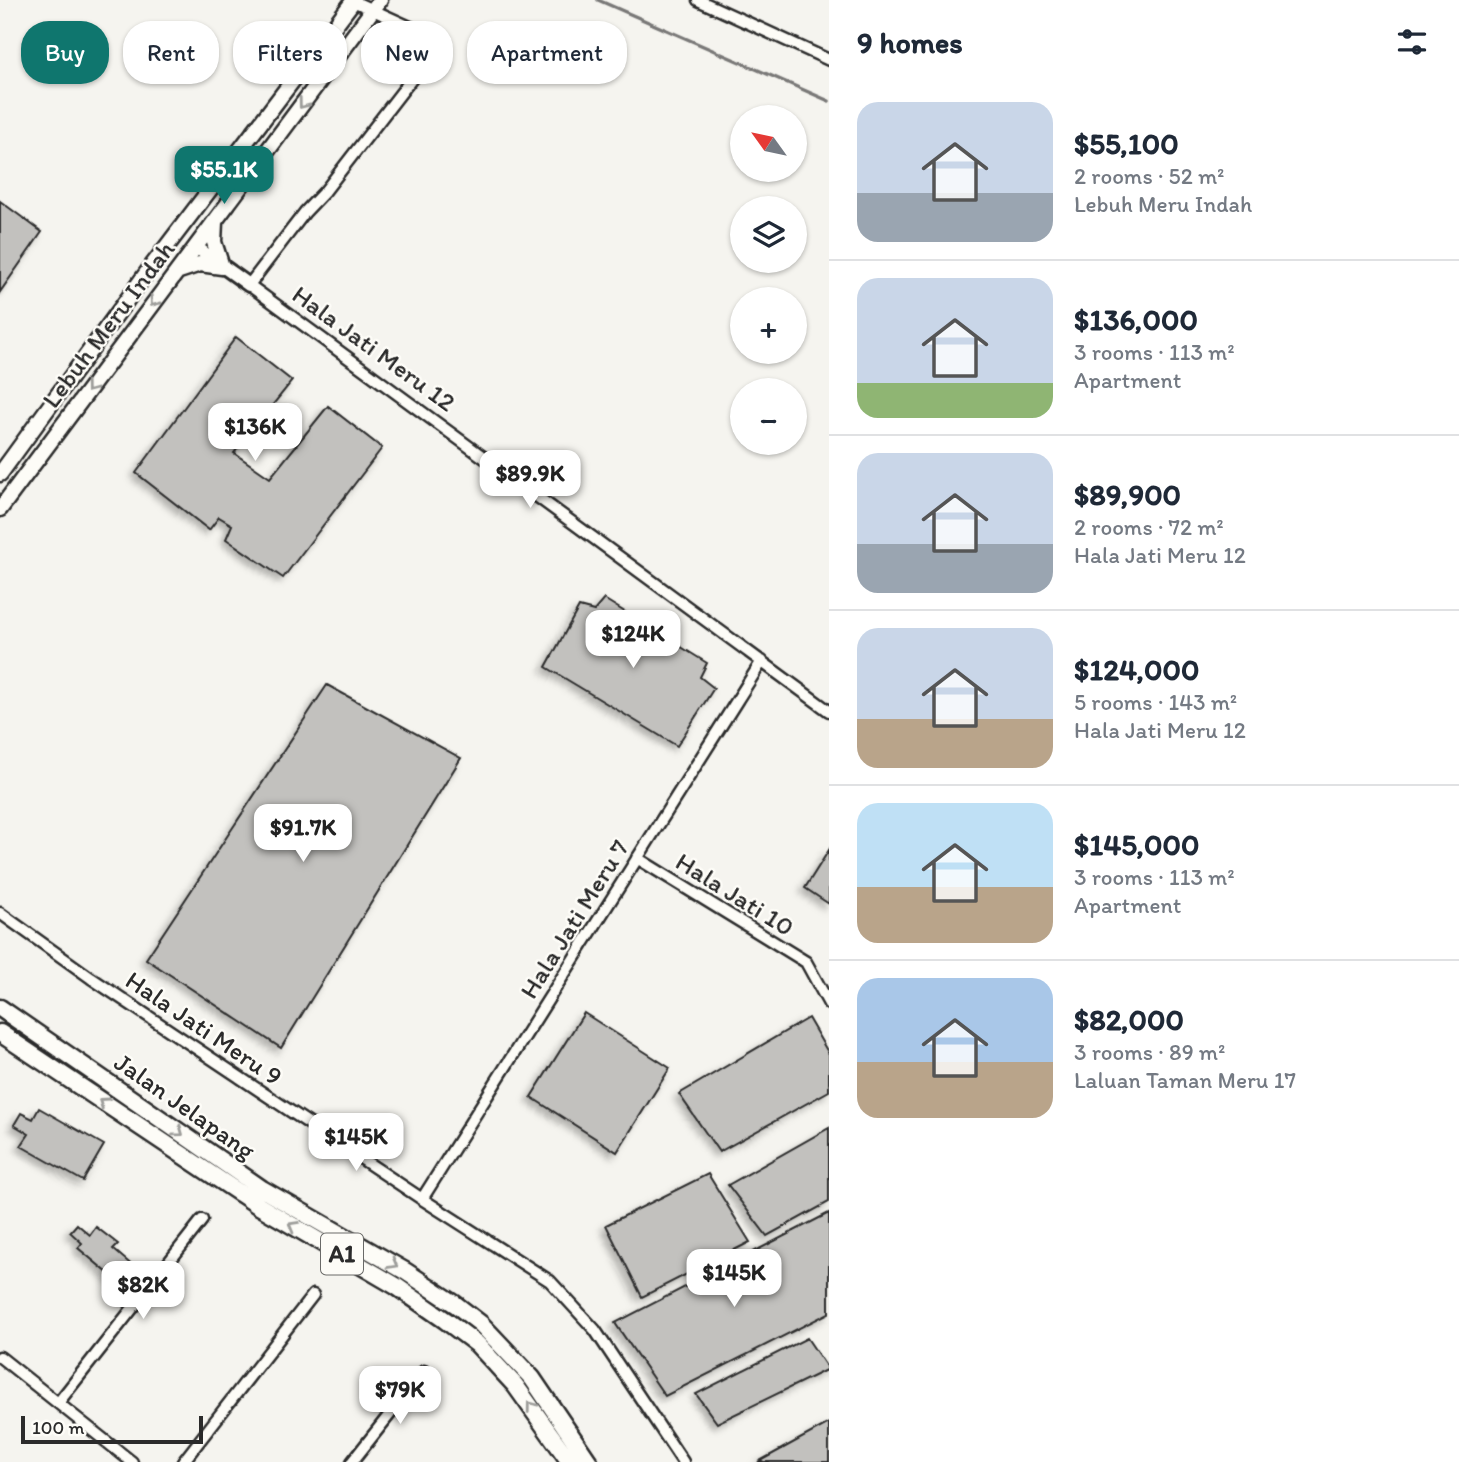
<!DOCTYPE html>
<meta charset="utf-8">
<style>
:root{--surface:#fff;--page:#f6f6f7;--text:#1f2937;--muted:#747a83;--line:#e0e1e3;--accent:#0f766e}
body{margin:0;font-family:Itim,sans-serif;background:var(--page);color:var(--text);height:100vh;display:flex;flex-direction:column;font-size:26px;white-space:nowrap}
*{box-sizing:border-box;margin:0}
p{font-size:23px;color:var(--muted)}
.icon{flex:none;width:38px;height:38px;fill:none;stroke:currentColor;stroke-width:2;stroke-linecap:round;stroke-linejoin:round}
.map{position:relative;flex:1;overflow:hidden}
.drawer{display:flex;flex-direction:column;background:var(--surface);width:630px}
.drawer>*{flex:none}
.hud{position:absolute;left:21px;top:21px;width:665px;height:63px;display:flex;gap:14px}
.needle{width:46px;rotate:303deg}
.buttons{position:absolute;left:730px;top:105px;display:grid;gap:14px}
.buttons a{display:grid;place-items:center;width:77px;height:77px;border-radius:50%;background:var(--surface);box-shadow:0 2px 5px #0004;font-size:35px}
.scale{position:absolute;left:21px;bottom:18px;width:182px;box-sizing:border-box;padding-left:7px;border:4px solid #2b2b2b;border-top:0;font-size:19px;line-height:24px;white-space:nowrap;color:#2b2b2b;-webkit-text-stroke:5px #fdfcf7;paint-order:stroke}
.price{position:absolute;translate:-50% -60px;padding:0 16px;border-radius:14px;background:#fff;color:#222;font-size:23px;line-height:46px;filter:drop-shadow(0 2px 4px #0008)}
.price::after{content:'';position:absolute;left:50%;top:42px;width:21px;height:16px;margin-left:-10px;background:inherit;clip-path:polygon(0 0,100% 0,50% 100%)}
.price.active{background:var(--accent);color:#fff}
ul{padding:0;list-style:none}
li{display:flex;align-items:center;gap:21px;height:175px;padding:0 28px}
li+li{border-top:2px solid var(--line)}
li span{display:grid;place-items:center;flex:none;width:196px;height:140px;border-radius:21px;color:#555}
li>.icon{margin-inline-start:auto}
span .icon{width:84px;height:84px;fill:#fffc;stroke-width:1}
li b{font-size:30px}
h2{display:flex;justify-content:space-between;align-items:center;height:84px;padding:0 28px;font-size:30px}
.chip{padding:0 24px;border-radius:28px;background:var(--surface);box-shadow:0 2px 5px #0004;font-size:24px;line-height:63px}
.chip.active{background:var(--accent);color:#fff}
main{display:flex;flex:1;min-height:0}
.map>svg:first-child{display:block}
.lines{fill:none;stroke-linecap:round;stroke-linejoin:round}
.stream{stroke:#797877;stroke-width:3.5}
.building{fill:#c2c1be;stroke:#2b2b2b;stroke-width:2;filter:url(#shadow)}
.minor-casing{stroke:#2b2b2b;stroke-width:15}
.tertiary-casing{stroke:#2b2b2b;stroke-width:18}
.secondary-casing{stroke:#2b2b2b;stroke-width:19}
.primary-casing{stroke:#2b2b2b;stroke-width:21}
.minor{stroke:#fdfcf7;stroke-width:10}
.tertiary{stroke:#fdfcf7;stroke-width:12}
.secondary{stroke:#fdfcf7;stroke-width:14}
.primary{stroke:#fdfcf7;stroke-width:16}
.oneway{stroke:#9e9e9b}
.labels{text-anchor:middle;stroke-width:5;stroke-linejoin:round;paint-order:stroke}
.shield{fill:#fdfcf7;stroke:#6a6a68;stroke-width:2}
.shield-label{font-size:24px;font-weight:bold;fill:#2b2b2b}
.street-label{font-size:26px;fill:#2b2b2b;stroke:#fdfcf7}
</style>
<main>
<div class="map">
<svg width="829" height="1462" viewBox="0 0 829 1462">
<defs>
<filter id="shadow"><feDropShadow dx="-4.5" dy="4.5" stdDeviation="3.5" flood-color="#0004"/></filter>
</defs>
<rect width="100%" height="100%" fill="#f5f4ef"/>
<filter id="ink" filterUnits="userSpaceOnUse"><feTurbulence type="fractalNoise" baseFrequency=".0143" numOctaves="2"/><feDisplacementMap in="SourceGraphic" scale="14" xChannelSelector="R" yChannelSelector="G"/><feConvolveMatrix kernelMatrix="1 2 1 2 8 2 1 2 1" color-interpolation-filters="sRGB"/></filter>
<g filter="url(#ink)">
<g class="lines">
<path class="stream" d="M598,0L829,101"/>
</g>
<path class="building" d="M0,201L42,232L0,292Z
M236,337L292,381L234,453L270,478L328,406L382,448L283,578L226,539L232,525L219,517L209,530L136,473Z
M604,599L707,663L700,677L714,688L677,746L546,667L579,607L594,611Z
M327,685L461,758L281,1048L146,959Z
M829,850V904L805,888Z
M584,1013L670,1068L617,1152L531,1097Z
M808,1018L829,1054V1091L719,1152L679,1094Z
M39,1108L104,1145L83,1181L21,1146L29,1134L14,1125L21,1113L33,1119Z
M829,1128V1202L767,1236L728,1185Z
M708,1174L750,1242L642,1297L606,1225Z
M829,1213V1313L665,1396L615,1323Z
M77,1224L90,1235L96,1227L118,1244L113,1249L134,1267L120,1283L78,1248L82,1243L70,1232Z
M807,1338L828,1369L717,1423L696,1394Z
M829,1423V1462H758Z"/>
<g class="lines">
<defs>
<path id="minor" d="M698,0L829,60
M353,1L441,41L325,191L305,212L249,285L829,711
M637,858L806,962L829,1004
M0,913L91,978L422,1199L550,1281L595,1330L683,1462
M422,1199L762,661
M0,1357L132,1462
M58,1403L202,1220
M183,1462L313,1295
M352,1462L424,1371"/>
<path id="tertiary" d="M196,247L249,285"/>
<path id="secondary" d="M179,271L200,264L222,267L214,242L215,222
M0,474L151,267L354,0
M0,509L380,0"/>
<path id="primary" d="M0,1008L262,1189L405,1271L455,1304L481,1324L532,1378L589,1462
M0,1033L259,1206L396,1286L445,1320L477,1344L515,1385L570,1462"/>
</defs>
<use href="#minor" class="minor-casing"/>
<use href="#tertiary" class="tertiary-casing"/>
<use href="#secondary" class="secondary-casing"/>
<use href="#primary" class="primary-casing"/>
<use href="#minor" class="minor"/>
<use href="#tertiary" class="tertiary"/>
<use href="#secondary" class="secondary"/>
<use href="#primary" class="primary"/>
</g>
<defs><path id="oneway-chevron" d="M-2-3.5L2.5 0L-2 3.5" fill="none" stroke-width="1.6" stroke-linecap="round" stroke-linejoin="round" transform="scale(1.75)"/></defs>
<g class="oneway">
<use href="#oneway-chevron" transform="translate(303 104) rotate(127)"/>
<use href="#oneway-chevron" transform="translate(154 302) rotate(127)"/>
<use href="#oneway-chevron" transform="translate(90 388) rotate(127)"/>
<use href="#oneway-chevron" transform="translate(103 1102) rotate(-145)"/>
<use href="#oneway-chevron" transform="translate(179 1132) rotate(36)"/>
<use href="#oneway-chevron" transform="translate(293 1226) rotate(-150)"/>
<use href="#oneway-chevron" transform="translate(393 1264) rotate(30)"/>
<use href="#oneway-chevron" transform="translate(531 1406) rotate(-127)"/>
</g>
</g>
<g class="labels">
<rect class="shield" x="321" y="1233.5" width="42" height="41" rx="5"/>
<g class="shield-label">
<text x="342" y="1262">A1</text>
</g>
<g class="street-label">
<text transform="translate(108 324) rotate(-53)" y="9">Lebuh Meru Indah</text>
<text transform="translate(374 348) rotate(36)" y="9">Hala Jati Meru 12</text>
<text transform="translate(735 894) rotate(32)" y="9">Hala Jati 10</text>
<text transform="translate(574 919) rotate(-58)" y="9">Hala Jati Meru 7</text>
<text transform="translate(204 1028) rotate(34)" y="9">Hala Jati Meru 9</text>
<text transform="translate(185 1106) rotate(35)" y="9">Jalan Jelapang</text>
</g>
</g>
</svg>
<div class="buttons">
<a><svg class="needle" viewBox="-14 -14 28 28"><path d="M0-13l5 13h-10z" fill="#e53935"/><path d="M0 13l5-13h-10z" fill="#747a83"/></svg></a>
<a><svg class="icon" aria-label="layers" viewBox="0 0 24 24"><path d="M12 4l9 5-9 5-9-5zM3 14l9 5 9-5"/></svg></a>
<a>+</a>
<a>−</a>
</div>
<div class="scale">100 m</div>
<b class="price active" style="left:224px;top:206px">$55.1K</b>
<b class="price" style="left:255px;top:463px">$136K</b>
<b class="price" style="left:530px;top:510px">$89.9K</b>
<b class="price" style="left:633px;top:670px">$124K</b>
<b class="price" style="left:303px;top:864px">$91.7K</b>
<b class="price" style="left:356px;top:1173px">$145K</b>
<b class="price" style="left:734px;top:1309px">$145K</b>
<b class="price" style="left:143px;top:1321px">$82K</b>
<b class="price" style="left:400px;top:1426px">$79K</b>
<div class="hud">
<a class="chip active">Buy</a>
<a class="chip">Rent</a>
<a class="chip">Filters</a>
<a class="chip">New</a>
<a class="chip">Apartment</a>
</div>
</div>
<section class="drawer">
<h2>9 homes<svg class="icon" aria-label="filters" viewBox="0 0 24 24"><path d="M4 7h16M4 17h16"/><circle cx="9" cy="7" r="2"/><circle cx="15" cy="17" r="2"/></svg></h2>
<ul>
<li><span style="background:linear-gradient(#c9d6e8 65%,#9aa5b1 0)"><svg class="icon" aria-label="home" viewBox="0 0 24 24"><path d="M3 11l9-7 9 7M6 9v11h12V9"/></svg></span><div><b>$55,100</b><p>2 rooms · 52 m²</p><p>Lebuh Meru Indah</p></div></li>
<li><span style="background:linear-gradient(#c9d6e8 75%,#8fb573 0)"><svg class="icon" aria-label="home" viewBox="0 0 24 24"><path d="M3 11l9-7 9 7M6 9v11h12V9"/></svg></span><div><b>$136,000</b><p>3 rooms · 113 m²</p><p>Apartment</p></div></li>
<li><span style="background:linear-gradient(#c9d6e8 65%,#9aa5b1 0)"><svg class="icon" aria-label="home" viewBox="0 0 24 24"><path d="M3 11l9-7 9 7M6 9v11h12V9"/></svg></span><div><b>$89,900</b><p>2 rooms · 72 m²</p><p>Hala Jati Meru 12</p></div></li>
<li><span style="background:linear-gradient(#c9d6e8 65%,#b9a48a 0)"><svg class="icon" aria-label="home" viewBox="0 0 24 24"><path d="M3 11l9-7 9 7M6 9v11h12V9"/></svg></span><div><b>$124,000</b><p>5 rooms · 143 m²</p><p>Hala Jati Meru 12</p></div></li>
<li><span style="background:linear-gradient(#bfe0f5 60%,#b9a48a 0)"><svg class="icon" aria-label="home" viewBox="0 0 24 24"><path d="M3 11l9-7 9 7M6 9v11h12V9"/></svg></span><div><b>$145,000</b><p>3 rooms · 113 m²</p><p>Apartment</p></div></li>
<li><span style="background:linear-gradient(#a9c7e8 60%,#b9a48a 0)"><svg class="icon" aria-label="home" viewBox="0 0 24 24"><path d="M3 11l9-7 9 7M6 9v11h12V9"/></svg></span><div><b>$82,000</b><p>3 rooms · 89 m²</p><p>Laluan Taman Meru 17</p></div></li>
</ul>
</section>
</main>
